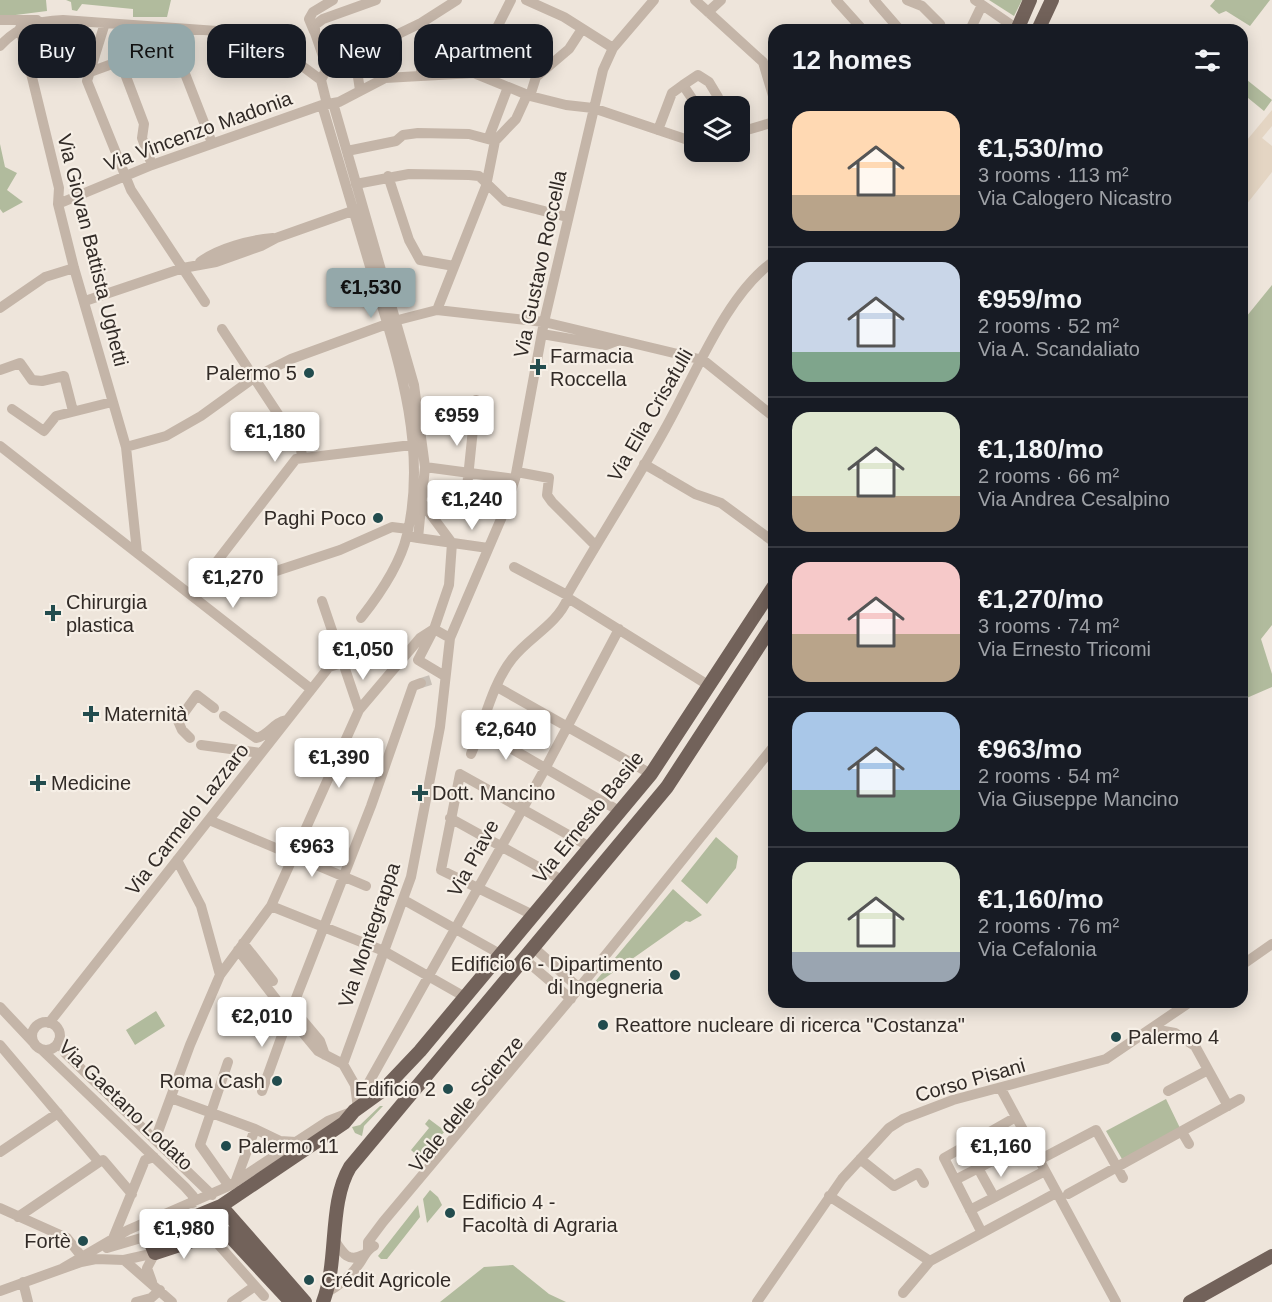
<!DOCTYPE html>
<meta charset="utf-8">
<style>
:root{--surface:#171b24;--page:#242831;--text:#f1f3f6;--muted:#9ea1a6;--line:#363941;--accent:#94a8aa}
body{margin:0;font-family:Arial,sans-serif;background:var(--page);color:var(--text);height:100vh;display:flex;flex-direction:column;font-size:22px;white-space:nowrap}
*{box-sizing:border-box;margin:0}
p{font-size:20px;color:var(--muted)}
.icon{flex:none;width:33px;height:33px;fill:none;stroke:currentColor;stroke-width:2;stroke-linecap:round;stroke-linejoin:round}
.map{position:relative;flex:1;overflow:hidden}
.details{position:absolute;left:768px;top:24px;width:480px;height:984px;display:flex;flex-direction:column;background:var(--surface);border-radius:18px;box-shadow:0 3px 15px #0003}
.details>*{flex:none}
.banner{position:absolute;left:18px;top:24px;width:570px;height:54px;display:flex;gap:12px}
.tools{position:absolute;left:684px;top:96px;display:grid;gap:12px}
.tools a{display:grid;place-items:center;width:66px;height:66px;border-radius:12px;background:var(--surface);box-shadow:0 3px 15px #0003;font-size:30px}
.price{position:absolute;translate:-50% -51px;padding:0 14px;border-radius:6px;background:#fff;color:#222;font-size:20px;line-height:39px;filter:drop-shadow(0 2px 3px #0008)}
.price::after{content:'';position:absolute;left:50%;top:36px;width:18px;height:14px;margin-left:-9px;background:inherit;clip-path:polygon(0 0,100% 0,50% 100%)}
.price.selected{background:var(--accent);color:#111}
ul{padding:0;list-style:none}
li{display:flex;align-items:center;gap:18px;height:150px;padding:0 24px}
li+li{border-top:2px solid var(--line)}
li span{display:grid;place-items:center;flex:none;width:168px;height:120px;border-radius:18px;color:#555}
li>.icon{margin-inline-start:auto}
span .icon{width:72px;height:72px;fill:#fffc;stroke-width:1}
li b{font-size:26px}
h2{display:flex;justify-content:space-between;align-items:center;height:72px;padding:0 24px;font-size:26px}
.tag{padding:0 21px;border-radius:18px;background:var(--surface);box-shadow:0 3px 15px #0003;font-size:21px;line-height:54px}
.tag.selected{background:var(--accent);color:#111}
.map>svg:first-child{display:block}
.green{fill:#b1bb9d}
.plaza{fill:#e4d5c3}
.lines{fill:none;stroke-linecap:round;stroke-linejoin:round}
.minor-tunnel{stroke:#c8c0b7;stroke-width:10;stroke-dasharray:10 5;stroke-linecap:butt}
.minor{stroke:#c4b5a8;stroke-width:10}
.major{stroke:#72625a;stroke-width:14}
.poi-dot{fill:#224c4e;stroke:#f6efe6;stroke-width:2}
.labels{text-anchor:middle;stroke-width:4.5;stroke-linejoin:round;paint-order:stroke}
.street-label{font-size:20px;fill:#322b27;stroke:#f6efe6}
.poi-label{font-size:20px;fill:#322b27;stroke:#f6efe6;text-anchor:start}
</style>
<div class="map">
<svg width="1272" height="1302" viewBox="0 0 1272 1302">
<rect width="100%" height="100%" fill="#eee5db"/>
<path class="green" d="M0,0H46L47,11L0,17Z
M66,0H171L167,17H133V9L82,4L77,11L72,10L71,2Z
M989,0H1022L1014,16Z
M1215,0H1270L1250,26L1226,11L1219,14L1210,6Z
M1242,76L1272,100L1264,111L1242,93Z
M0,144L5,167L17,173L7,190L23,202L3,213L0,209Z
M1272,285V625L1261,639L1272,674V687L1242,700V322Z
M716,837L738,856L736,868L707,904L681,881Z
M673,889L702,915L690,922L686,921L588,990Z
M156,1011L165,1026L135,1045L126,1030Z
M1166,1099L1180,1128L1122,1159L1106,1131Z
M380,1106H383L364,1126L362,1136L355,1133L352,1127L360,1125Z
M429,1119L445,1131L421,1159L411,1150L429,1128L425,1124Z
M430,1190L438,1197L442,1205L427,1223L423,1199Z
M418,1205L420,1217L387,1259H381L378,1256Z
M513,1265L549,1294L566,1302H440L484,1267Z"/>
<path class="plaza" d="M1272,110V126L1262,138L1272,146V172L1242,210V146Z"/>
<g class="lines">
<path class="minor-tunnel" d="M421,683L434,679"/>
<path class="minor" d="M526,0L564,17L613,48
M695,0L763,62L774,99
M836,0L863,30
M874,0L900,30
M907,0L922,6L940,24L935,30
M975,0L1017,29
M708,12L721,0
M0,20H37
M105,23L87,81L131,190L205,302
M421,23L429,46L421,58V76
M20,28L59,188L58,204L74,268L126,447L137,552
M189,30L182,66L212,143
M970,30L982,5
M314,31L309,19L313,12L333,0
M0,46C18,26 37,21 63,20L259,34L321,80L327,104
M122,66L144,124L142,138L152,165
M90,72L112,64L151,69L170,64L182,66
M474,73L511,0
M321,80L327,68L315,33V25L323,19L376,0
M683,85L698,75L709,82L718,97
M360,90L353,45L394,36L421,23L457,0
M530,96L536,77L569,49L582,29
M333,103L414,385L425,467L418,538L407,536
M322,105C338,158 353,210 369,263C395,350 429,443 407,535C400,565 380,594 361,618
M658,130L672,93L683,85L697,106
M740,132L774,122
M489,137L508,87
M347,151L396,141L403,135L418,133L469,134L495,141
M388,176L409,240L420,260L454,266
M356,184L409,174L469,175L479,176L505,201L567,217
M58,204L152,165L322,105L339,102L385,78L474,73L530,96L566,105L593,108L694,142
M200,262C219,248 250,240 273,238
M85,301L183,268L216,262L261,246L276,238L358,209
M0,308L45,277L74,268
M437,310L486,186L495,141L516,119L527,95
M222,329L301,449L302,458
M542,334L606,345L619,340
M0,370L20,363L32,380L42,381L64,376L73,411
M12,409L44,431L56,416L112,402
M0,446L311,689
M126,447L166,436L201,416L255,377L291,359L398,320L437,310L544,322L703,360L774,417
M644,464L663,475
M425,467L515,479
M517,472L549,478L547,495L552,502L595,545
M666,477L695,494L721,503L774,542
M424,492L507,503
M466,497L476,400
M423,504L452,543
M418,538L488,548
M220,559C232,568 241,579 258,577L340,550L392,527L408,529
M514,567L567,595L568,598L708,685
M191,595L296,459L420,444
M567,595C599,539 634,485 665,429C694,378 726,294 774,261
M322,601L359,710
M434,629L418,660L443,675
M450,638L434,629L449,585L452,543
M497,687L651,774
M224,716L256,738C269,736 273,722 287,720
M481,731L621,812
M190,738L182,730L178,721L197,695L214,708
M201,745L261,753
M471,754C484,724 491,686 512,659C530,636 556,626 568,598
M450,818L562,880
M209,820L366,886
M177,860L201,906L220,975
M404,900L500,954
M271,906L384,951L465,997
M533,915L441,870L460,774L590,847
M243,943L273,981
M533,947L579,988
M238,950L289,1016L262,1091
M523,958L571,999
M1242,965L1272,944
M0,1007L34,1043
M294,1010L320,1041L325,1055
M32 1036a14 14 0 1 1 28 0a14 14 0 1 1-28 0Z
M49,1023L329,667L342,663
M1153,1029L1175,1033L1195,1046L1228,1106
M59,1040L65,1053L212,1195
M0,1045L99,1162L103,1160L132,1194
M41,1049L185,1187L193,1196V1203
M228,1062L200,1145L229,1186
M343,1064L411,877L440,727L450,638L504,512L515,479L544,322L603,70L613,48L654,0
M1001,1089L1116,1302
M381,1091L371,1092L368,1084L546,767L619,629
M1168,1091L1208,1070
M171,1098L255,1129L280,1141L296,1142
M358,1108L355,1085L343,1064L318,1051L289,1016L371,806L413,686L421,683
M1182,1132L1189,1144
M155,1140L190,1045L220,975L271,906L359,710L420,638L434,629
M0,1152L58,1113
M860,1159L894,1186L918,1173L924,1183
M1039,1160L1096,1130L1123,1178
M978,1168L994,1197
M955,1180L1029,1142
M235,1183L255,1129
M1068,1194L1240,1099
M829,1196L930,1261
M0,1208L67,1238L82,1257
M970,1210L1045,1171
M18,1217L99,1162
M982,1233L944,1158L1016,1117
M210,1235L264,1296
M112,1241L145,1160L154,1157
M335,1241C342,1252 348,1263 363,1255
M107,1248L148,1236
M368,1249V1242L383,1222L567,1003L774,746
M124,1260L172,1302
M63,1268L128,1230L229,1186L328,1121L354,1111
M23,1282L28,1302
M152,1282L147,1268L155,1253
M0,1291L81,1262L96,1259L124,1260L155,1253
M326,1293C340,1285 350,1277 359,1264C365,1256 365,1251 374,1246
M903,1293L930,1261L1056,1193
M136,1302L151,1298L160,1290
M232,1302L255,1286
M757,1302L842,1179L889,1128L903,1119L953,1100L1106,1059L1190,1002"/>
<path class="major" d="M1017,30L1030,0
M1038,30L1052,0
M221,1206L305,1302
M291,1302L227,1233L210,1235L155,1253L148,1236L221,1206L344,1123L354,1111L383,1090L420,1051L651,774L774,586
M323,1302C339,1260 328,1204 350,1167L667,787L774,623
M1190,1302L1272,1256"/>
</g>
<g class="poi-dot">
<path d="M535 358h6v6h6v6h-6v6h-6v-6h-6v-6h6z"/>
<circle cx="309" cy="373" r="6"/>
<circle cx="378" cy="518" r="6"/>
<path d="M50 604h6v6h6v6h-6v6h-6v-6h-6v-6h6z"/>
<path d="M88 705h6v6h6v6h-6v6h-6v-6h-6v-6h6z"/>
<path d="M35 774h6v6h6v6h-6v6h-6v-6h-6v-6h6z"/>
<path d="M417 784h6v6h6v6h-6v6h-6v-6h-6v-6h6z"/>
<circle cx="675" cy="975" r="6"/>
<circle cx="603" cy="1025" r="6"/>
<circle cx="1116" cy="1037" r="6"/>
<circle cx="277" cy="1081" r="6"/>
<circle cx="448" cy="1089" r="6"/>
<circle cx="226" cy="1146" r="6"/>
<circle cx="450" cy="1213" r="6"/>
<circle cx="83" cy="1241" r="6"/>
<circle cx="309" cy="1280" r="6"/>
</g>
<g class="labels">
<g class="street-label">
<text transform="translate(198 131) rotate(-20)" y="7">Via Vincenzo Madonia</text>
<text transform="translate(93 250) rotate(76)" y="7">Via Giovan Battista Ughetti</text>
<text transform="translate(540 264) rotate(-78)" y="7">Via Gustavo Roccella</text>
<text transform="translate(650 415) rotate(-60)" y="7">Via Elia Crisafulli</text>
<text transform="translate(588 817) rotate(-51)" y="7">Via Ernesto Basile</text>
<text transform="translate(187 819) rotate(-52)" y="7">Via Carmelo Lazzaro</text>
<text transform="translate(473 858) rotate(-61)" y="7">Via Piave</text>
<text transform="translate(369 935) rotate(-71)" y="7">Via Montegrappa</text>
<text transform="translate(970 1080) rotate(-16)" y="7">Corso Pisani</text>
<text transform="translate(466 1104) rotate(-51)" y="7">Viale delle Scienze</text>
<text transform="translate(126 1105) rotate(44)" y="7">Via Gaetano Lodato</text>
</g>
<g class="poi-label">
<text x="550" y="363">Farmacia<tspan x="550" dy="23">Roccella</tspan></text>
<text x="297" y="380" text-anchor="end">Palermo 5</text>
<text x="366" y="525" text-anchor="end">Paghi Poco</text>
<text x="66" y="609">Chirurgia<tspan x="66" dy="23">plastica</tspan></text>
<text x="104" y="721">Maternità</text>
<text x="51" y="790">Medicine</text>
<text x="432" y="800">Dott. Mancino</text>
<text x="663" y="971" text-anchor="end">Edificio 6 - Dipartimento<tspan x="663" dy="23">di Ingegneria</tspan></text>
<text x="615" y="1032">Reattore nucleare di ricerca "Costanza"</text>
<text x="1128" y="1044">Palermo 4</text>
<text x="265" y="1088" text-anchor="end">Roma Cash</text>
<text x="436" y="1096" text-anchor="end">Edificio 2</text>
<text x="238" y="1153">Palermo 11</text>
<text x="462" y="1209">Edificio 4 -<tspan x="462" dy="23">Facoltà di Agraria</tspan></text>
<text x="71" y="1248" text-anchor="end">Fortè</text>
<text x="321" y="1287">Crédit Agricole</text>
</g>
</g>
</svg>
<div class="tools">
<a><svg class="icon" aria-label="layers" viewBox="0 0 24 24"><path d="M12 4l9 5-9 5-9-5zM3 14l9 5 9-5"/></svg></a>
</div>
<b class="price selected" style="left:371px;top:319px">€1,530</b>
<b class="price" style="left:457px;top:447px">€959</b>
<b class="price" style="left:275px;top:463px">€1,180</b>
<b class="price" style="left:472px;top:531px">€1,240</b>
<b class="price" style="left:233px;top:609px">€1,270</b>
<b class="price" style="left:363px;top:681px">€1,050</b>
<b class="price" style="left:506px;top:761px">€2,640</b>
<b class="price" style="left:339px;top:789px">€1,390</b>
<b class="price" style="left:312px;top:878px">€963</b>
<b class="price" style="left:262px;top:1048px">€2,010</b>
<b class="price" style="left:1001px;top:1178px">€1,160</b>
<b class="price" style="left:184px;top:1260px">€1,980</b>
<div class="banner">
<a class="tag">Buy</a>
<a class="tag selected">Rent</a>
<a class="tag">Filters</a>
<a class="tag">New</a>
<a class="tag">Apartment</a>
</div>
<section class="details">
<h2>12 homes<svg class="icon" aria-label="filters" viewBox="0 0 24 24"><path d="M4 7h16M4 17h16"/><circle cx="9" cy="7" r="2"/><circle cx="15" cy="17" r="2"/></svg></h2>
<ul>
<li><span style="background:linear-gradient(#ffd9b3 70%,#b9a48a 0)"><svg class="icon" aria-label="home" viewBox="0 0 24 24"><path d="M3 11l9-7 9 7M6 9v11h12V9"/></svg></span><div><b>€1,530/mo</b><p>3 rooms · 113 m²</p><p>Via Calogero Nicastro</p></div></li>
<li><span style="background:linear-gradient(#c9d6e8 75%,#7fa58c 0)"><svg class="icon" aria-label="home" viewBox="0 0 24 24"><path d="M3 11l9-7 9 7M6 9v11h12V9"/></svg></span><div><b>€959/mo</b><p>2 rooms · 52 m²</p><p>Via A. Scandaliato</p></div></li>
<li><span style="background:linear-gradient(#dfe7d0 70%,#b9a48a 0)"><svg class="icon" aria-label="home" viewBox="0 0 24 24"><path d="M3 11l9-7 9 7M6 9v11h12V9"/></svg></span><div><b>€1,180/mo</b><p>2 rooms · 66 m²</p><p>Via Andrea Cesalpino</p></div></li>
<li><span style="background:linear-gradient(#f6c9c9 60%,#b9a48a 0)"><svg class="icon" aria-label="home" viewBox="0 0 24 24"><path d="M3 11l9-7 9 7M6 9v11h12V9"/></svg></span><div><b>€1,270/mo</b><p>3 rooms · 74 m²</p><p>Via Ernesto Tricomi</p></div></li>
<li><span style="background:linear-gradient(#a9c7e8 65%,#7fa58c 0)"><svg class="icon" aria-label="home" viewBox="0 0 24 24"><path d="M3 11l9-7 9 7M6 9v11h12V9"/></svg></span><div><b>€963/mo</b><p>2 rooms · 54 m²</p><p>Via Giuseppe Mancino</p></div></li>
<li><span style="background:linear-gradient(#dfe7d0 75%,#9aa5b1 0)"><svg class="icon" aria-label="home" viewBox="0 0 24 24"><path d="M3 11l9-7 9 7M6 9v11h12V9"/></svg></span><div><b>€1,160/mo</b><p>2 rooms · 76 m²</p><p>Via Cefalonia</p></div></li>
</ul>
</section>
</div>
